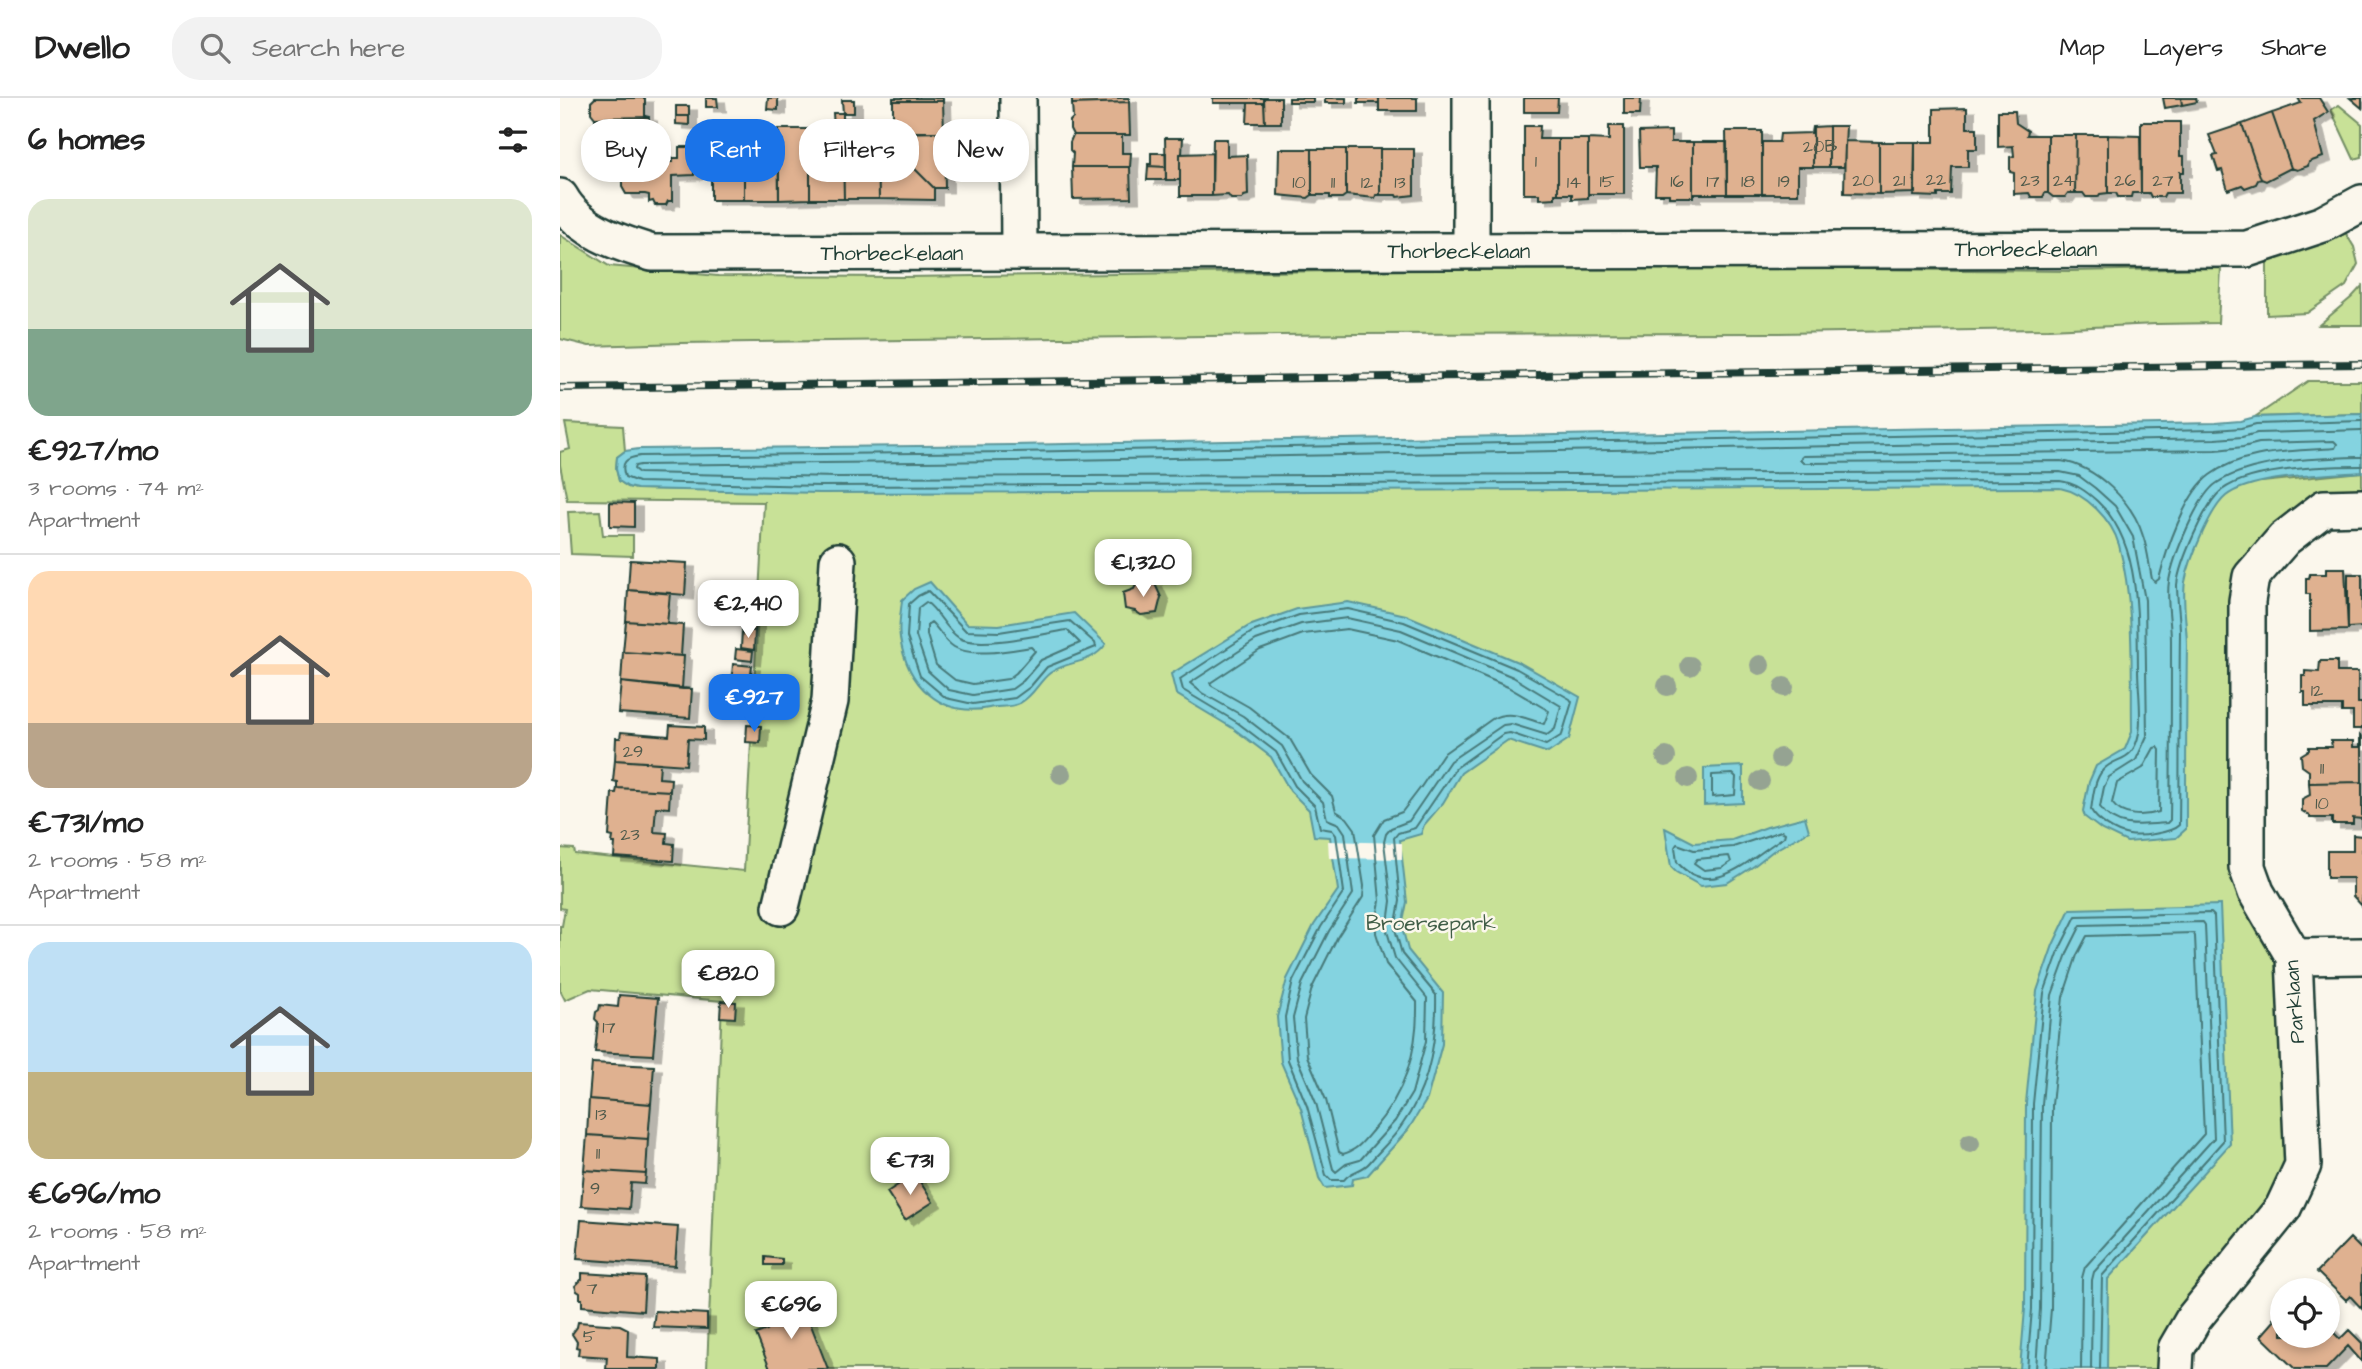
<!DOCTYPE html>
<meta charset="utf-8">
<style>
:root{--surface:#fff;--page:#f2f2f2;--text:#222;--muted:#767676;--line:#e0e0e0;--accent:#1a73e8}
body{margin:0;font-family:"Architects Daughter",sans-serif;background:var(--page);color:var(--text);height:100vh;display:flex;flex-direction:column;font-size:26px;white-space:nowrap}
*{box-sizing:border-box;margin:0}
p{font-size:23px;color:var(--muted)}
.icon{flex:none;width:38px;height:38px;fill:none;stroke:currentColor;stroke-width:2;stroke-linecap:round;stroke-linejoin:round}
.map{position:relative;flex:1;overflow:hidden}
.drawer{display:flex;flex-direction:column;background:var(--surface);width:560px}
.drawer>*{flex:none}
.hud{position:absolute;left:21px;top:21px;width:665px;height:63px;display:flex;gap:14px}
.controls{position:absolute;left:1710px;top:1180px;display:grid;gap:14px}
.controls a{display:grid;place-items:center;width:70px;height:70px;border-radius:50%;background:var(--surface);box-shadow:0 4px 10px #0003;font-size:35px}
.price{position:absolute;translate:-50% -60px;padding:0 16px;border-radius:14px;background:#fff;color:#222;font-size:23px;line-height:46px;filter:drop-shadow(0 2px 4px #0008)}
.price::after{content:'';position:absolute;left:50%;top:42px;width:21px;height:16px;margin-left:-10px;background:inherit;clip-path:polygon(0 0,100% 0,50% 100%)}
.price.selected{background:var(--accent);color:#fff}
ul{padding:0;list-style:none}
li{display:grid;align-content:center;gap:14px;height:371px;padding:0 28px}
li+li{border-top:2px solid var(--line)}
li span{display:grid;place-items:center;height:217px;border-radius:21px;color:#555}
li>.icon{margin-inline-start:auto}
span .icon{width:126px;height:126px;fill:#fffc;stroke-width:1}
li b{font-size:30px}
h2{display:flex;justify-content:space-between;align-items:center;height:84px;padding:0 28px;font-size:30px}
.pill{padding:0 24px;border-radius:28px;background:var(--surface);box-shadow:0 4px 10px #0003;font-size:24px;line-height:63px}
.pill.selected{background:var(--accent);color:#fff}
header{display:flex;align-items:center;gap:42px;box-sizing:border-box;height:98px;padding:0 35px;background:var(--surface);border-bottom:2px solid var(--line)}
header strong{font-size:33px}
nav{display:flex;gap:38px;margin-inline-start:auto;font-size:24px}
.search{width:490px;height:63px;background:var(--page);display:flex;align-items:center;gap:18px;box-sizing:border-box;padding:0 24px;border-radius:28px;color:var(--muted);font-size:26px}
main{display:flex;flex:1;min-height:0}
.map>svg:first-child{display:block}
.green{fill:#c8e197;stroke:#748f66;stroke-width:2}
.water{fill:#84d3e0;stroke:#5c979b;stroke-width:2}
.pier{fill:#fbf7ec}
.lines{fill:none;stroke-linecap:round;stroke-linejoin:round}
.shore{stroke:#477979;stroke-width:2}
.building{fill:#dfb190;stroke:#1f3d34;stroke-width:2;filter:url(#shadow)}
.minor-casing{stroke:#1f3d34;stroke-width:40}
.minor{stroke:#fbf7ec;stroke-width:35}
.rail-casing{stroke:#1f3d34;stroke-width:8}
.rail{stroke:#fbf7ec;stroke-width:5;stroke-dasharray:16;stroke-linecap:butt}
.tree{fill:#95a392}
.labels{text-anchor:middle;stroke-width:5;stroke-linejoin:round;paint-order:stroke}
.number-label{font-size:18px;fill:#4f5a4b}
.street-label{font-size:21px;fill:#1f3d34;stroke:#fbf7ec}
.park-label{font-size:21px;fill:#415e48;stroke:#fbf7ec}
</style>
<header>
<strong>Dwello</strong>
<div class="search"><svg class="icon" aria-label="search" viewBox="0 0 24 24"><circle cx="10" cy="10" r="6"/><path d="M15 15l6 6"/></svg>Search here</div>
<nav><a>Map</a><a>Layers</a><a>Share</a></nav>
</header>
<main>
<section class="drawer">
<h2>6 homes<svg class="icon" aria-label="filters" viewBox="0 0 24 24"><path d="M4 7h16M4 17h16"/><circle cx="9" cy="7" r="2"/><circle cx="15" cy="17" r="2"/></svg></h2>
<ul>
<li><span style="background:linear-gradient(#dfe7d0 60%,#7fa58c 0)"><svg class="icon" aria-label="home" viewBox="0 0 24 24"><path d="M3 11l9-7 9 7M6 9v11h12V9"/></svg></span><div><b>€927/mo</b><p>3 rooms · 74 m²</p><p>Apartment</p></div></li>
<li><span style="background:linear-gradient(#ffd9b3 70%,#b9a48a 0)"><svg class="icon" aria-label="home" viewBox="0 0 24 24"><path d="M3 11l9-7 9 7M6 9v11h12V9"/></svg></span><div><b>€731/mo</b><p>2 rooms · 58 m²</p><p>Apartment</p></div></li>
<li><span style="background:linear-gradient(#bfe0f5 60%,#c2b280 0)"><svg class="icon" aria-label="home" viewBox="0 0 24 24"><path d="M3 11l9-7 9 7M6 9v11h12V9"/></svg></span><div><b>€696/mo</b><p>2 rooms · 58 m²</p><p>Apartment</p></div></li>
</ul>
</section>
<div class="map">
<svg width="1802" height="1271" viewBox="0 0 1802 1271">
<defs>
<filter id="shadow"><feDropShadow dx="8" dy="4.5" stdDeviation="0" flood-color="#0004"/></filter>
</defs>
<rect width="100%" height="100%" fill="#fbf7ec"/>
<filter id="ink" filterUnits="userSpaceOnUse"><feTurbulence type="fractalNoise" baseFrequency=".0143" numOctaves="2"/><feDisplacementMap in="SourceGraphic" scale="14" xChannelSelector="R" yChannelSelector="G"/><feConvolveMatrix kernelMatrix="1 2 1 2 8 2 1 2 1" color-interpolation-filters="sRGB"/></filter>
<g filter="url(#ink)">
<path class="green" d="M1779,7L1802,26V59L1794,61L1771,12Z
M1785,134L1794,149L1798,166L1786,188L1747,215L1707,217V160Z
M0,137L49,168L158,178L345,179L1063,169L1510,173L1661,170L1658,225L1596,226L1489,231L1219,235L797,236L122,245L29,248L0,241Z
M1802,188V227H1759L1792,199Z
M1748,283H1802V316L1695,319Z
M5,325L63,328L65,353L57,359L56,371L59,383L68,389L77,391L204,393L1702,384L1802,374V401L1679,470L1675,725L1718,865L1729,1077L1607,1271H147L162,903L30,891L5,902L0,892V828H2L5,811L0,810V750L14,751L15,756L184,773L204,404L7,402L0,367V354L10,351Z
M40,413L43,437H73V458L11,456L8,414Z"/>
<path class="water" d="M1802,316V374C1768,377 1692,377 1666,398C1650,411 1629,463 1625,484C1622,500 1627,530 1627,548C1626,609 1626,670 1626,731L1616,740L1567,744L1542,732L1525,719L1523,713L1529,684L1536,668L1565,651L1572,634C1571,572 1575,508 1559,447C1552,422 1526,395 1500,390L260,395L77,391L68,389L59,383L56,371L57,359L65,353L79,351L452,347L1655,325L1680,323L1695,319Z
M370,484L407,526L439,527L514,515L546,546C530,568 509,561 490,575C479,583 474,598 460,605C452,610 438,608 429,610C380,620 347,586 340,540C338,528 341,514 342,502L354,491Z
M788,504L846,517L960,565L1020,599L1009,641L988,655L948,642L901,675L883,705L864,727L861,736L840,742L847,804L842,829L848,852L883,895L882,946L867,1001L848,1032L807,1078L793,1081L792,1087L765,1090L759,1080L741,1010L721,964L717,919L727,881L754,827L778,792L770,739L754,738L749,712L730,693L711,659L674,631L616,596L611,576L689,528L737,511Z
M1183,668V705L1144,707V670Z
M1245,719L1249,733L1213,753L1194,768L1167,785L1141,788L1116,774L1111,769L1105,730L1134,745L1172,742L1207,729Z
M1660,807L1670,1046L1548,1181L1547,1271H1460L1465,1211L1466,1005L1477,893L1493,847L1510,811Z"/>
<path class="pier" d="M768,743L842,745V761L769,760Z"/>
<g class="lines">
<path class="shore" d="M1802,323L1696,326L1681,330L1655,332L452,354L80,358C66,360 60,364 65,379L78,384L260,388L1500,383C1515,385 1526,393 1537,403C1581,443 1577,516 1578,571C1578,590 1582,617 1579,635C1573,666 1557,657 1543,672C1534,682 1533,699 1531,712C1537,723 1556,735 1569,737C1581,739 1611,735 1619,727C1620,663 1619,599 1620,535C1620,519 1617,503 1617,487C1619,466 1645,405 1662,392C1691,370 1766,368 1802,368
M1802,332L1697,335L1682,339L1655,341L452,363L80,367L75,368L74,371L79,375L277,379L1500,374L1519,378L1535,390L1555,408L1573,439L1585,502L1587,638L1576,662L1549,679L1544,689L1540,709C1556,732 1583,727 1607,725L1610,722C1611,662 1611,602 1611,542C1611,523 1606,502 1609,483C1613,460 1637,398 1657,385C1692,361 1761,360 1802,359
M1774,343L1777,346L1775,350C1734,354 1685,351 1650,377C1625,395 1606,453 1599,481L1595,484L1592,481C1589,467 1588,452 1583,438C1573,404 1536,368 1501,363L1244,365L1240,361L1243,358L1656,352L1683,349L1699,345Z
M368,493L406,533L439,534L510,523L535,545L536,549L487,569L470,589L455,600L413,606L386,600L360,578L347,539L349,506L358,498Z
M366,504C379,513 385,531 399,540C419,551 484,536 507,532L520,545L481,562L463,583L452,591L413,597L389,592L368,573L356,538L358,510Z
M788,511L844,524L957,571L1010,601L1012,604L1002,637L986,647L950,635L943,636L896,670L855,730L838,735L834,740L840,803L835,831L842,856L876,897C877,942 869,990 842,1027C833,1041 820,1052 810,1064C802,1074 791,1072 784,1082H771L766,1077L747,1008L728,962L725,919L733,883L761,829L784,794L776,737L772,732L760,730L755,708L735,688L716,654L678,625L623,592L620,581L692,534L739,517Z
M787,520L841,532L953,579L1001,608L995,631L987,637L951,626L943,627L890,663L849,723L831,730L826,736L824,744L831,803L827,833L835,860L867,900L866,943L852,995L835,1023L800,1062L786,1066L776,1074L773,1071L756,1005L737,960L733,920L742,886L769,833L793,796L785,735L779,726L767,721L763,704L742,683L722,648L683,618L642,595L630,585L696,542L741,526Z
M371,524C379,531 384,543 394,549C412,560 451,552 471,549L475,553L456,575L448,581L413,586L395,582L376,567L367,537V527Z
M787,531L838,542L948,589L989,613L984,626C966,621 950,611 932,621L883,656L861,689L842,714L824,721L814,737L820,803L816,824V835L826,866L857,904C858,954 845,995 812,1033C802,1045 797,1052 783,1056L779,1054L766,1002L747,958L744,921L752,890L778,838L803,799L804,788L795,731L787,720L776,713L772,698L751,677L730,641L689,609L652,588L650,585L700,552L743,536Z
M1598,649L1600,652L1599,714C1583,719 1562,719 1552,705L1557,685L1583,670L1594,650Z
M1173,676L1176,679L1175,697L1152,699V677Z
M1221,733L1225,735L1224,739C1193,757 1152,805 1117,764L1115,749L1117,746L1134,752L1173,749Z
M1169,758L1171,764L1162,770L1144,772L1134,765L1137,761Z
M1467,1271L1472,1211L1473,1006L1484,895L1500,850L1516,818L1651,815L1654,818L1663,1043L1542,1178L1540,1271
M1476,1271L1480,1211L1482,1006L1492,897L1508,853L1521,827L1643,824L1645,827L1654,1040L1534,1174L1532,1182L1531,1271
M1486,1271L1491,1211L1492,1007L1503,899L1517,857L1527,838L1633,835L1635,838L1644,1036L1525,1169L1522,1180L1521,1271"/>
</g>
<path class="building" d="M35,0H85V18L89,19L35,20L31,15V4Z
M146,0H157L158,9H146Z
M208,0H218V12L207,11Z
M333,0H383V3H333Z
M512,0H569V4L512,6Z
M653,0H704V5H653Z
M704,0H721V25H705Z
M729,0H753V4H729Z
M765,0H786V5H765Z
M798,0H819V5H798Z
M819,0H857V13H819Z
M964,0H998L997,14H964Z
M1064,0H1081L1080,16H1064Z
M1603,0H1621L1622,7L1605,10Z
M1621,0H1636L1637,4L1622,7Z
M1738,0H1759L1768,14L1754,23L1763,59L1749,64L1748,68L1737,72L1731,70L1712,15L1741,5Z
M1790,0H1802V10Z
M282,2H294V15H283Z
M333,3H383L384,34H333Z
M569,4L570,37H513L510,31V23L513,20L512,6Z
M688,5H704L705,25H687Z
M116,8H129V18H116Z
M1407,10V30H1417V51H1408V69H1392L1391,96H1378V99L1354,98L1355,44H1374V11Z
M1438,13H1455L1456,25L1468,33L1467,37H1488V95H1485L1483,99H1471L1469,95L1454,96V75L1450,74V59L1454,58L1453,48L1438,49Z
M273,15H283V29L274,30Z
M1712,15L1731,70L1706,83L1701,81L1682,26Z
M116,18H129V27L116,26Z
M89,19V49L39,50L36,45L35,35L39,32L35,31V20Z
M1581,24H1620V58H1624V74H1620V95H1605L1603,99H1591L1589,95H1581Z
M1682,26L1701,81L1698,82L1696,86L1685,90L1682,87L1668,92L1662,72L1658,73L1653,58L1657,57L1649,37Z
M964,28H980L979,41H998V96H995V100L979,101V96H964Z
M1049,28H1064V96H1028V41L1049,42Z
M1269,28V69H1253V29Z
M1269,28H1286L1284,69H1269Z
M1252,29H1253V69H1238V96H1202V44H1219L1220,36L1251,35Z
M218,31H250V101L219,102Z
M1111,33V44H1133V99H1109V96H1095L1096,69H1080L1079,34Z
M1166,33H1202V96H1167Z
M384,34L385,90H374L332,48L336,43V35Z
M203,35H219V102H184V38H203Z
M513,37H562V55H571L570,69H512L513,55L510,52V44Z
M1488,37H1516L1515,95H1508L1505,99H1493L1488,95Z
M1516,37H1548V95L1540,96L1538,99H1526L1523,95H1515Z
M1548,37L1580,38L1581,95H1572L1571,99H1558L1556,95H1548Z
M605,40H623L622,56H620V82H606Z
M653,41H667V58L687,57L688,97L684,98L682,101H671L668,97L652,98Z
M998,41H1028V100L1012,101V96H998Z
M1285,43L1319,44V96L1284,95Z
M1133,44H1167V96H1133Z
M1319,44H1355V95L1319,96Z
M332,48L374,90V102L319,101L318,53H326Z
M100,49L99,64H113V60H119V49H134V77L112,78V103H108L106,107H95L93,103L89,104V97L85,96H66L62,89V82L66,78L65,50Z
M250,50H283L284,101H250Z
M283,50H318L319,101H284Z
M151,51H184V102H151Z
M719,51H752V97L748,100L718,97Z
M752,51H786V97L782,100H770V97H752Z
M786,51H820V97H816L815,100L786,97Z
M820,51H854V97L837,99L836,97H820Z
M591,55H606V69L588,68V66H591Z
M652,55V98H620V56Z
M588,68L606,69V82H587Z
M512,69H570L571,100L513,101Z
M50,404L74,405V429L50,428Z
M70,462L127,465L125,497L68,492Z
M1766,470H1785L1788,532L1750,533V496H1746V480H1749L1750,476H1766Z
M1788,476H1802V529L1788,530Z
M594,484L601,499L597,515L581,517L575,513L565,511L563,495L574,491L577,485Z
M68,492L110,495L107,526L66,523Z
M184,519L197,521L195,533L182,532Z
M66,523L123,527L121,558L63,554Z
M182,532L195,533L194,552L181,550Z
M176,551L193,553L192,563L175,561Z
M63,554L124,558L122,591L61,584Z
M1760,563H1777V574H1798V605H1802V631H1793V614H1782V608H1745V594H1742V578H1745V573L1759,574Z
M173,566L192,568L189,592L171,590Z
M61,584L132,591L130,620L58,615Z
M110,627L144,629V642L128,641L126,667L55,662L56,640H60L61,634L109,638Z
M187,627L201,628L200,645L186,644Z
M1800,637L1802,638V684L1749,685V673L1742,668L1741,657L1749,652V649H1772L1771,643H1793V649H1800Z
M55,662L100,665L99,680L111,681L110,693L57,690V684L53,683Z
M1802,684V738V721L1793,720V726H1772V720H1750V718L1742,713V701L1750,697L1749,685Z
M57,690L110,693L109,710L96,709L94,734L107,735L106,745L114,746L113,763L54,759L55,745H52L53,739L49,738L52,695H56Z
M1793,737L1802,738V808L1793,798V780H1767V753H1793Z
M59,897L98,900L93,957L35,954L38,924L35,921L36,914L39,912L40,907L58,909Z
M161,903L176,904L175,920L160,919Z
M32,965L94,968L91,1006L29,1001Z
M29,1001L91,1006L88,1041L27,1037Z
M27,1037L88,1041L86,1076L24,1072Z
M24,1072L86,1076L85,1086L71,1085L69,1111L21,1108Z
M355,1076L373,1104L345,1122L327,1094Z
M21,1122L118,1129L115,1168L17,1161Z
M1790,1140L1802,1152V1211L1790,1198L1786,1202L1757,1174Z
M205,1159L222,1161V1167H205Z
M22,1175L85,1179L83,1213L22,1208V1201H20V1195L17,1193L15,1188L22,1181Z
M1722,1201V1237H1768V1229L1780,1241L1789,1232L1802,1245V1264L1788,1248L1766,1271H1735L1701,1238L1715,1222L1713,1220L1718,1215L1716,1208Z
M242,1204L268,1271H210L196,1236L207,1232L202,1219Z
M95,1213L147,1216V1231L93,1229Z
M18,1224L60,1227L68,1231L67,1259L100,1261V1271H46L47,1259L18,1257L19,1250L16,1249L17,1244L12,1236L17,1229Z"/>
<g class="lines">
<defs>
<path id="minor" d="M458,0L459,154
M911,0V153
M0,99C18,132 59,145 92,155L1687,151L1763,126L1802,105
M221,809L270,603L278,463
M1734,859L1802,858
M1615,1271L1616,1251L1634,1220L1723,1110L1743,1067L1734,859L1696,794L1687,769V503L1691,479L1724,441L1764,410L1802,409"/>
</defs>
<use href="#minor" class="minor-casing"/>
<use href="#minor" class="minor"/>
<defs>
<path id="rail" d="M0,290L1802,266"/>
</defs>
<use href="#rail" class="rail-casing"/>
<use href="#rail" class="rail"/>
</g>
<g class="tree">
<circle cx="1200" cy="567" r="10"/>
<circle cx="1130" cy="568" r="10"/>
<circle cx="1107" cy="588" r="10"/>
<circle cx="1224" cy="589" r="10"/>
<circle cx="1106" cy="659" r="10"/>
<circle cx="1220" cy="660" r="10"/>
<circle cx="501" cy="676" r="10"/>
<circle cx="1128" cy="680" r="10"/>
<circle cx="1200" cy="683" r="10"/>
<circle cx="1410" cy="1045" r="10"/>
</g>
</g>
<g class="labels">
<g class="number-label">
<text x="1260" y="54">20B</text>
<text x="976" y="69">1</text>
<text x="1376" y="87">22</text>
<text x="1303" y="88">20</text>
<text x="1339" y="88">21</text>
<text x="1470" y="88">23</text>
<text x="1504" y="88">24</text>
<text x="1565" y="88">26</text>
<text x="1603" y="88">27</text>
<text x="1047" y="89">15</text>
<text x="1117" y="89">16</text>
<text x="1153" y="89">17</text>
<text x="1188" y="89">18</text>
<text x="1224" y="89">19</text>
<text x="739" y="90">10</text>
<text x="773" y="90">11</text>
<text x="807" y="90">12</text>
<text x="840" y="90">13</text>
<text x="1014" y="90">14</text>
<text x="1757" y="598">12</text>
<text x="73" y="659">29</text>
<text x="1762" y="676">11</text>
<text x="1762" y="711">10</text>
<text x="70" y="742">23</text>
<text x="49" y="935">17</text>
<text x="41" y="1022">13</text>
<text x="38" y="1061">11</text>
<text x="35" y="1096">9</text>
<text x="32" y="1196">7</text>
<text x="29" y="1244">5</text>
</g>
<g class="street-label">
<text x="1466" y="158">Thorbeckelaan</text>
<text x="899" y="160">Thorbeckelaan</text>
<text x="332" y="162">Thorbeckelaan</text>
<text transform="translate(1734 904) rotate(-94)" y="7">Parklaan</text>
</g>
<g class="park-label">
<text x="871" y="832">Broersepark</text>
</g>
</g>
</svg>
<div class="controls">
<a><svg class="icon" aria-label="locate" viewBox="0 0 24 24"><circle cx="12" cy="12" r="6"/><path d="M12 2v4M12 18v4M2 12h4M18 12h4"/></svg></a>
</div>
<b class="price" style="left:583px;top:501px">€1,320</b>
<b class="price" style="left:188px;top:542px">€2,410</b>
<b class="price selected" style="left:194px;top:636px">€927</b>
<b class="price" style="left:168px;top:912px">€820</b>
<b class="price" style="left:350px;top:1099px">€731</b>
<b class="price" style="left:231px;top:1243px">€696</b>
<div class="hud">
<a class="pill">Buy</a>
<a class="pill selected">Rent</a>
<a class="pill">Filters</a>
<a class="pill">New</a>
</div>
</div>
</main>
